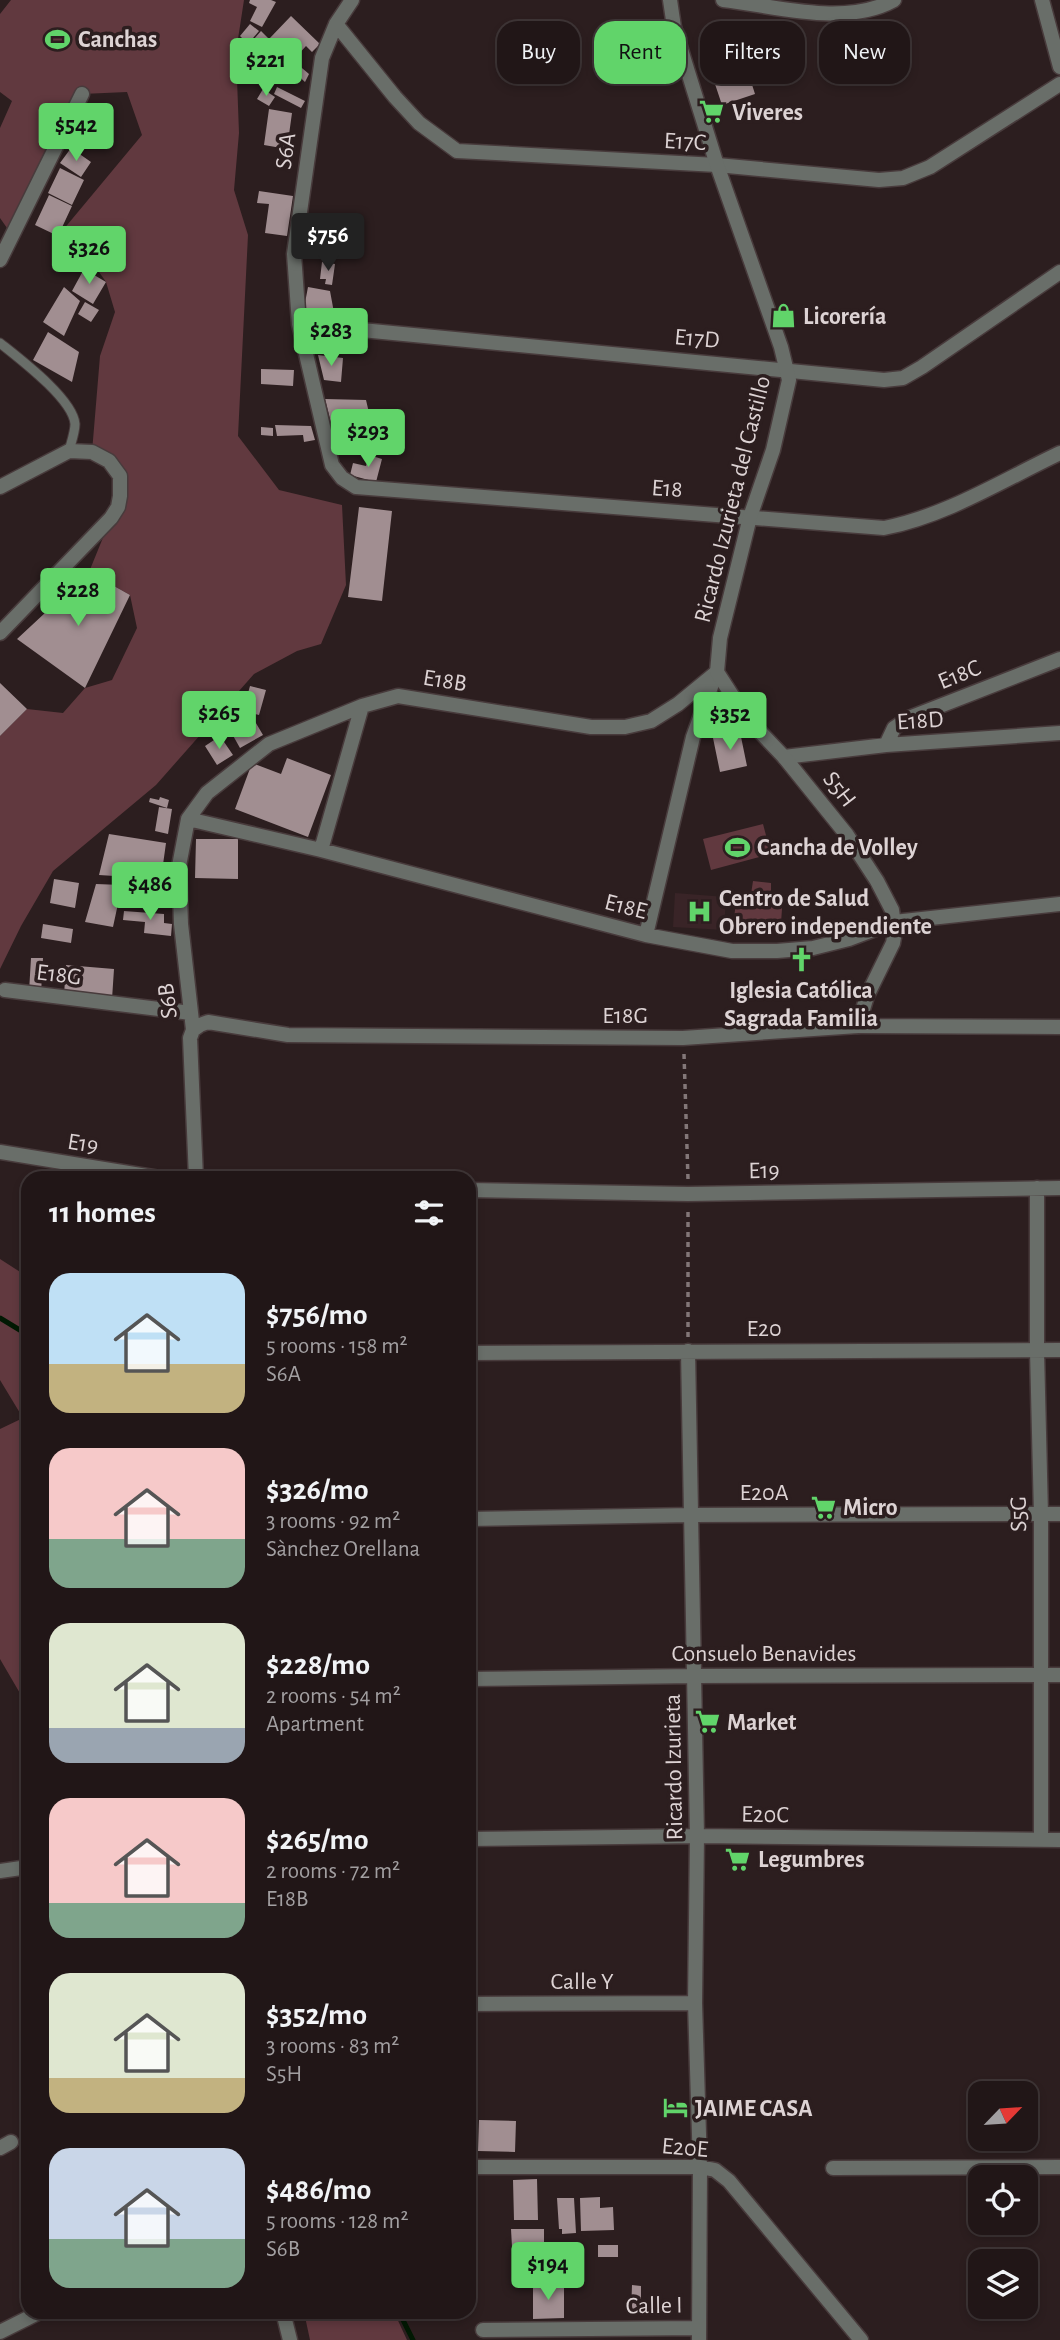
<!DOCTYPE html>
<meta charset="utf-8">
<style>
:root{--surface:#211617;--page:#2d2324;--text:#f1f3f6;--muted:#a29fa1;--line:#3e3536;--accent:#61d46a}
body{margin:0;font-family:"Alegreya Sans",sans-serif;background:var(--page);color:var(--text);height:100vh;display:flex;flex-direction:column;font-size:26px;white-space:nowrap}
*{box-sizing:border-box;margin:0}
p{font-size:23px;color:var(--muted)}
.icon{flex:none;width:38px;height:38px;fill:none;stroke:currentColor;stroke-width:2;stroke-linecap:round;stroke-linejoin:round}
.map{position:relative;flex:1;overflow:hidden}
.drawer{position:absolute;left:21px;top:1171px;width:455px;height:1148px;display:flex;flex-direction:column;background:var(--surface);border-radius:21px;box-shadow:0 4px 10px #0003,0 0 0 2px var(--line)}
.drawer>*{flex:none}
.guide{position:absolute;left:497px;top:21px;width:457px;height:63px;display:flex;gap:14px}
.needle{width:46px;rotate:65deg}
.controls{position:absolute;left:968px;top:2081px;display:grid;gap:14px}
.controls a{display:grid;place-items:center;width:70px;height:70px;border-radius:14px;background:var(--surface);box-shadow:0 4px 10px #0003,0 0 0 2px var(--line);font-size:35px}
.price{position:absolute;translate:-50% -60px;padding:0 16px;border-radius:7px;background:var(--accent);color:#111;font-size:23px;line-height:46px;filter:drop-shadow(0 2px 4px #0008)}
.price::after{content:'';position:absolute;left:50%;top:42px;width:21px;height:16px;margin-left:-10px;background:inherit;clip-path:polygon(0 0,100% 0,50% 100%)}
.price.active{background:#222;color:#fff}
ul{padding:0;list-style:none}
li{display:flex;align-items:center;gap:21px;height:175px;padding:0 28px}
li span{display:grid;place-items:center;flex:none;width:196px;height:140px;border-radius:21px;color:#555}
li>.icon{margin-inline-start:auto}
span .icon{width:84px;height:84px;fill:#fffc;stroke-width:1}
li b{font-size:30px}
h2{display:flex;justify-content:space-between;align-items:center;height:84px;padding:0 28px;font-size:30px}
.pill{padding:0 24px;border-radius:21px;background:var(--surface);box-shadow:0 4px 10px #0003,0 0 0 2px var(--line);font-size:24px;line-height:63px}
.pill.active{background:var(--accent);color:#111}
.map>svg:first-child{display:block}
.built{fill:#392427}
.green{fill:#61393f}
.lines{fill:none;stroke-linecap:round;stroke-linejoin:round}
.stream{stroke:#011903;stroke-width:5}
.building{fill:#a18e91}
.service-casing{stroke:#483b3c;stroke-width:11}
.minor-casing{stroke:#483b3c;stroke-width:17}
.tertiary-casing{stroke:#483b3c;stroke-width:17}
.path{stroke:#837778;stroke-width:3.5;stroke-dasharray:5 5;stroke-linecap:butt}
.service{stroke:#696e69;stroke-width:9}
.minor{stroke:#696e69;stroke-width:14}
.tertiary{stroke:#696e69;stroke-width:14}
.labels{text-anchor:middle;stroke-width:7;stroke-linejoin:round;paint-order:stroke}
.poi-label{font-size:24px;font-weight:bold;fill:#ddd3d4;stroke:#2c1e1f;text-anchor:start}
.street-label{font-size:24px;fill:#ddd3d4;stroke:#2c1e1f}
</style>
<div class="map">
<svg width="1060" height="2340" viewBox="0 0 1060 2340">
<rect width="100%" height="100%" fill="#2c1e1f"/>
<path class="built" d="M675,893L726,897L724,930L673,927Z"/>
<path class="green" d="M11,0H244L236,52L239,133L234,190L248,235L238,436L279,490L342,505L346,585L321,644L297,651L254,674L156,785L53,871L21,926L0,969V736L27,709L63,713L85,688L112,680L137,628L130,595L89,572L111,518L120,476L92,452L100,356L115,312L106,282L83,249L58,236L142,135L127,92L82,94L7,228L0,218V128L12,101L0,92V14Z
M763,824L771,854L711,870L703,839Z
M753,881L771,883V894L783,895L781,923L734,919L737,892L751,894Z
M0,1259L28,1277V1707L0,1659V1429L23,1418L0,1380Z
M304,2312H394L407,2340H310Z"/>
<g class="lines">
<path class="stream" d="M0,1318L28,1335
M399,2312L413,2340"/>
</g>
<path class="building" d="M250,0H271L276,2L262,27L250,21L257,7L249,3Z
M291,16L320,44L312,52L306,46L296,57L284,46L277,53L266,42L264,45L279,57L265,73L251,62L262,48L251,61L242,53L261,31L269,39Z
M250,24L259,31L248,44L240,36Z
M734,28L755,94L722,105L700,39Z
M296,63L309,74L305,82L291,69Z
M277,87L305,101L301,108L274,94Z
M263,89L275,97L269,106L257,99Z
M269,109L292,113L287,149L264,145Z
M71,148L91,162L81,177L60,163Z
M60,168L84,180L72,205L48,193Z
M259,191L293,196L287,236L265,233L269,204L257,203Z
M49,195L72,206L58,236L35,225Z
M322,262L335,264L332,285L325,284L326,279H320Z
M84,269L106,282L93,304L72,291Z
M64,287L80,301L64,336L43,322Z
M308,287L330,291L335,318L306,315L304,308Z
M85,302L99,310L91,322L78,314Z
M48,332L79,352L72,382L33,360Z
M318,355L343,358L341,382L324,380Z
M261,369L294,370L293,386L261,384Z
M325,399L366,400L375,438L334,435Z
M275,425L311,426L315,440L304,442L303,435L277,436Z
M261,427L273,428V436L261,435Z
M369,455L382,459L376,482L350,475L353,463L366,466Z
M359,507L392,511L382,601L348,597Z
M89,572L130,595L85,688L17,639Z
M0,683L27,709L0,736Z
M250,686L266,690L259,715L243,711Z
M253,718L263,735L240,748L231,732Z
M740,732L747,766L720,772L713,738Z
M220,736L233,755L217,765L205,746Z
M287,758L331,775L308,837L235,809L252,763L281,774Z
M160,797L169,800L167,808L149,802L150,798L159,800Z
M159,807L172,809L168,834L155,831Z
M109,834L166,843L161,879L99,875Z
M196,839H238V879L195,878Z
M131,878L148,881L143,906L126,903Z
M54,879L79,883L75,908L50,903Z
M164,882L165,906H150L151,883Z
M96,884L122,885L113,927L85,922Z
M124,911L164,914V923L172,924L171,936L144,933L145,922L123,920Z
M43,924L73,929L71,943L41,938Z
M31,958H43L41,993L29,992Z
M66,965L114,969L112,999L64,995Z
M479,2120L516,2121L515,2152L478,2151Z
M537,2179L538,2220H514L513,2180Z
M600,2197V2208L613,2207L614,2230L581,2231L580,2198Z
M557,2198H574L576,2233L562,2234V2229H559Z
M511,2229H544V2246L512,2247Z
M598,2245H618V2257H598Z
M569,2249H581V2269H570Z
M559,2250V2264L530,2265V2251Z
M533,2285H564V2318L533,2319Z
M632,2285L641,2286V2314H631Z"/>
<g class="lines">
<defs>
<path id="service" d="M0,343C20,359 73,399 75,424C75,432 71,443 69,451"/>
<path id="minor" d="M352,0L336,24L322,58L294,254L299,324L332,465L342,478L356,487L884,528C946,516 1003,480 1060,453
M723,0C776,6 845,27 894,0
M1042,0L1060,67
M336,24L395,97L419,123L457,151L717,165L879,180L903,178L930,167L1060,84
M0,260L82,94
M299,324L884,380L903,378L922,367L1060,272
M0,487L69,451L92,452L109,461L120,476V496L118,507L111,518L0,633
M886,745L894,728L909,718L1060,659
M784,757L886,745L1060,733
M188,819L321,850L646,935L732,951H777L813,948L849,939L894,922L1060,904
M321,850L362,706
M646,935L693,737L716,673
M5,990L191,1013
M193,1030L200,1025L208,1022L288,1035L683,1038L858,1026
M0,1152L159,1178
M196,1178L190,1038L193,1030L181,924L179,866L188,819L207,793L269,744L362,706L398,696L591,727H625L651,721L678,704L717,672
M1037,1188V1351L1041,1515V1840
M469,1190L688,1194L1060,1188
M688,1351L697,1836L695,2003L700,2167L699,2340
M469,1353L1060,1350
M469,1519L691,1515L1060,1514
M469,1679L695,1676L1060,1675
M469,1839L697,1836L1060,1840
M0,1871L28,1867
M469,2004L695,2003
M0,2148L11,2142
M469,2167H700L715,2170L729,2181L861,2340
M833,2168L1060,2167
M483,2330L699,2328"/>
<path id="tertiary" d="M670,0L674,27L717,165L781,347L789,380L773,450L750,517L720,638L717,672L746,717L784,757L847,835L877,881L892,910L895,932L893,943L867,996L858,1026L1060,1027
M283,2312L290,2340
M0,2332L40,2312"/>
</defs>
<use href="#service" class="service-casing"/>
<use href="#minor" class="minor-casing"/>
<use href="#tertiary" class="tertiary-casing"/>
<path class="path" d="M684,1054L688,1179
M688,1337V1208"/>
<use href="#service" class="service"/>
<use href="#minor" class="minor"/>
<use href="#tertiary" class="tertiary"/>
</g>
<defs>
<symbol id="stadium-bare" viewBox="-9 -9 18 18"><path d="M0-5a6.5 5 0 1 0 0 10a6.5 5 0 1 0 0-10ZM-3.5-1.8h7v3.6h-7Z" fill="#61d46a" stroke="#2c1e1f" stroke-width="2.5" paint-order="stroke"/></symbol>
<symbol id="supermarket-bare" viewBox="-9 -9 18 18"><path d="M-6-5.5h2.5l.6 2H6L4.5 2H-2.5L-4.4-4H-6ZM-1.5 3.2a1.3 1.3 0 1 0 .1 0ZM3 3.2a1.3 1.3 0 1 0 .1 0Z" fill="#61d46a" stroke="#2c1e1f" stroke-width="2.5" paint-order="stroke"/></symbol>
<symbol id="shop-bare" viewBox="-9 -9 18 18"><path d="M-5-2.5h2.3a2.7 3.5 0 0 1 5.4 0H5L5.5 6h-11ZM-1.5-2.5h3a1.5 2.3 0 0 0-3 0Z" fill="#61d46a" stroke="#2c1e1f" stroke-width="2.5" paint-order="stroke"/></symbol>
<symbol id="hospital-bare" viewBox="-9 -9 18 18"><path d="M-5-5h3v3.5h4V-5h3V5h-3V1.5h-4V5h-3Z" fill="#61d46a" stroke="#2c1e1f" stroke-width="2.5" paint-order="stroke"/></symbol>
<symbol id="church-bare" viewBox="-9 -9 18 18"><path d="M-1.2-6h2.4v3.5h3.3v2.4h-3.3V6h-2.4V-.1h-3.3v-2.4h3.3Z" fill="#61d46a" stroke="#2c1e1f" stroke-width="2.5" paint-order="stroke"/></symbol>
<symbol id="hotel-bare" viewBox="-9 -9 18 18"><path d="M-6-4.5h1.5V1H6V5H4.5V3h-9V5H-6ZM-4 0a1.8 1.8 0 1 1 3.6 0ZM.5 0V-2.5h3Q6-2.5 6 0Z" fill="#61d46a" stroke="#2c1e1f" stroke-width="2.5" paint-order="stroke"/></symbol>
</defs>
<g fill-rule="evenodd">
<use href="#stadium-bare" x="40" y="22" width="35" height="35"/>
<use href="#supermarket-bare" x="694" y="94" width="35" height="35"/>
<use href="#shop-bare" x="766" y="298" width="35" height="35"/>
<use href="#stadium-bare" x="720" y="830" width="35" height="35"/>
<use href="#hospital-bare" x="682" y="894" width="35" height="35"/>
<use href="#church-bare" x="784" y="942" width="35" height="35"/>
<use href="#supermarket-bare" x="806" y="1490" width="35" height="35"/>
<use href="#supermarket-bare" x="690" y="1704" width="35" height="35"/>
<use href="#supermarket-bare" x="720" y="1842" width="35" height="35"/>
<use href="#hotel-bare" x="658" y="2090" width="35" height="35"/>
</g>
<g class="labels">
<g class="poi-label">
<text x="78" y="47">Canchas</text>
<text x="732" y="120">Viveres</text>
<text x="803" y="324">Licorería</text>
<text x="757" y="855">Cancha de Volley</text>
<text x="719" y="906">Centro de Salud<tspan x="719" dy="28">Obrero independiente</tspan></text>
<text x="801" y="998" text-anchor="middle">Iglesia Católica<tspan x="801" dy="28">Sagrada Familia</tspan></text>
<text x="843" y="1515">Micro</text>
<text x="727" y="1730">Market</text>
<text x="758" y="1867">Legumbres</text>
<text x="695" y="2116">JAIME CASA</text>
</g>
<g class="street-label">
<text transform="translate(685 141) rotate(3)" y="8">E17C</text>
<text transform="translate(285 151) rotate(-82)" y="8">S6A</text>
<text transform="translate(697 338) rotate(5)" y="8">E17D</text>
<text transform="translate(667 488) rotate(4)" y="8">E18</text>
<text transform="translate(732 499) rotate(-76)" y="8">Ricardo Izurieta del Castillo</text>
<text transform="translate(959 674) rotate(-22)" y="8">E18C</text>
<text transform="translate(445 680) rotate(9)" y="8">E18B</text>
<text transform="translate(920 720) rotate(-4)" y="8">E18D</text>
<text transform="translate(840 789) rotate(52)" y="8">S5H</text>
<text transform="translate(626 906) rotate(14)" y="8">E18E</text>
<text transform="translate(59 974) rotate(7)" y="8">E18G</text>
<text transform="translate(167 1001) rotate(-97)" y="8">S6B</text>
<text x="625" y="1023">E18G</text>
<text transform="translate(83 1143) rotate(9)" y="8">E19</text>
<text transform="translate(764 1170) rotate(-1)" y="8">E19</text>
<text x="764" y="1336">E20</text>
<text x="764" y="1500">E20A</text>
<text transform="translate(1018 1514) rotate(-91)" y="8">S5G</text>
<text x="764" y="1661">Consuelo Benavides</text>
<text transform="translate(673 1767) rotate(-91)" y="8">Ricardo Izurieta</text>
<text transform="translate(765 1814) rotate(1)" y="8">E20C</text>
<text x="582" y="1989">Calle Y</text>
<text transform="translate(685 2147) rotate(5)" y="8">E20E</text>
<text transform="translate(654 2305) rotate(-1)" y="8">Calle I</text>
</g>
</g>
</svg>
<div class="controls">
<a><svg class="needle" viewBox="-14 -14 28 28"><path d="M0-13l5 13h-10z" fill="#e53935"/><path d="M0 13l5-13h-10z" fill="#a29fa1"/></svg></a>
<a><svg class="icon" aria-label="locate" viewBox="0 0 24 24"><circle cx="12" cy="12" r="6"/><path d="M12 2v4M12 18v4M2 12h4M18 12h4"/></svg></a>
<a><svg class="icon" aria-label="layers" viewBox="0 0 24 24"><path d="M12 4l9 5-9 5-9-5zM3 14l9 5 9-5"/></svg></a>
</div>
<b class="price" style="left:266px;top:98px">$221</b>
<b class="price" style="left:76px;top:163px">$542</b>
<b class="price active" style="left:328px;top:273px">$756</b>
<b class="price" style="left:89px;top:286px">$326</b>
<b class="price" style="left:331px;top:368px">$283</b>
<b class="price" style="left:368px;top:469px">$293</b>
<b class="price" style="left:78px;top:628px">$228</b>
<b class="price" style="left:219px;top:751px">$265</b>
<b class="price" style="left:730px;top:752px">$352</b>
<b class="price" style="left:150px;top:922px">$486</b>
<b class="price" style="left:548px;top:2302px">$194</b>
<div class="guide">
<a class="pill">Buy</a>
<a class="pill active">Rent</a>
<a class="pill">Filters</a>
<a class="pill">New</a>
</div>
<section class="drawer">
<h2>11 homes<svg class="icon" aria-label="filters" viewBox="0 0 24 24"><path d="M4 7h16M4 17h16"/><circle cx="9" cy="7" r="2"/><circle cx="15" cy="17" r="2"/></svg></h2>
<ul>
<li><span style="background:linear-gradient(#bfe0f5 65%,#c2b280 0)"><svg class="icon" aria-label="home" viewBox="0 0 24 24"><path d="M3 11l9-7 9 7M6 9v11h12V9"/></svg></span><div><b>$756/mo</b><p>5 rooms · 158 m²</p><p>S6A</p></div></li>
<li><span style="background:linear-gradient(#f6c9c9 65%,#7fa58c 0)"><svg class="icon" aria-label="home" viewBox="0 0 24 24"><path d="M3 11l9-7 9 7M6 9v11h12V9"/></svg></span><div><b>$326/mo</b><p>3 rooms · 92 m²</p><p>Sànchez Orellana</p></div></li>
<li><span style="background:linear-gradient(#dfe7d0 75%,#9aa5b1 0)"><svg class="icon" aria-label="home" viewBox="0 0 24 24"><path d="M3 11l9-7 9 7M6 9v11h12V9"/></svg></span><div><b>$228/mo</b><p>2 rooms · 54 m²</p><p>Apartment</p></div></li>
<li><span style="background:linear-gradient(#f6c9c9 75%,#7fa58c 0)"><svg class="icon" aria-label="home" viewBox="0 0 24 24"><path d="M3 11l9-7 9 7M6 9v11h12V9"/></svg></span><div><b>$265/mo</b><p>2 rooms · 72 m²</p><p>E18B</p></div></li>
<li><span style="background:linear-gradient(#dfe7d0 75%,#c2b280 0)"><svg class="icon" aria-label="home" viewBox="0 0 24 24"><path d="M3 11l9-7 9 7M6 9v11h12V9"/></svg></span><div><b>$352/mo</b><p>3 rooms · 83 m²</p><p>S5H</p></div></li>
<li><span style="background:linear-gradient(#c9d6e8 65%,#7fa58c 0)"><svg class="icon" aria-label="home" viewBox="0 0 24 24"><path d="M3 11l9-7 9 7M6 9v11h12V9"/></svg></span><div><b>$486/mo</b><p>5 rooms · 128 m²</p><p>S6B</p></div></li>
</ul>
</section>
</div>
